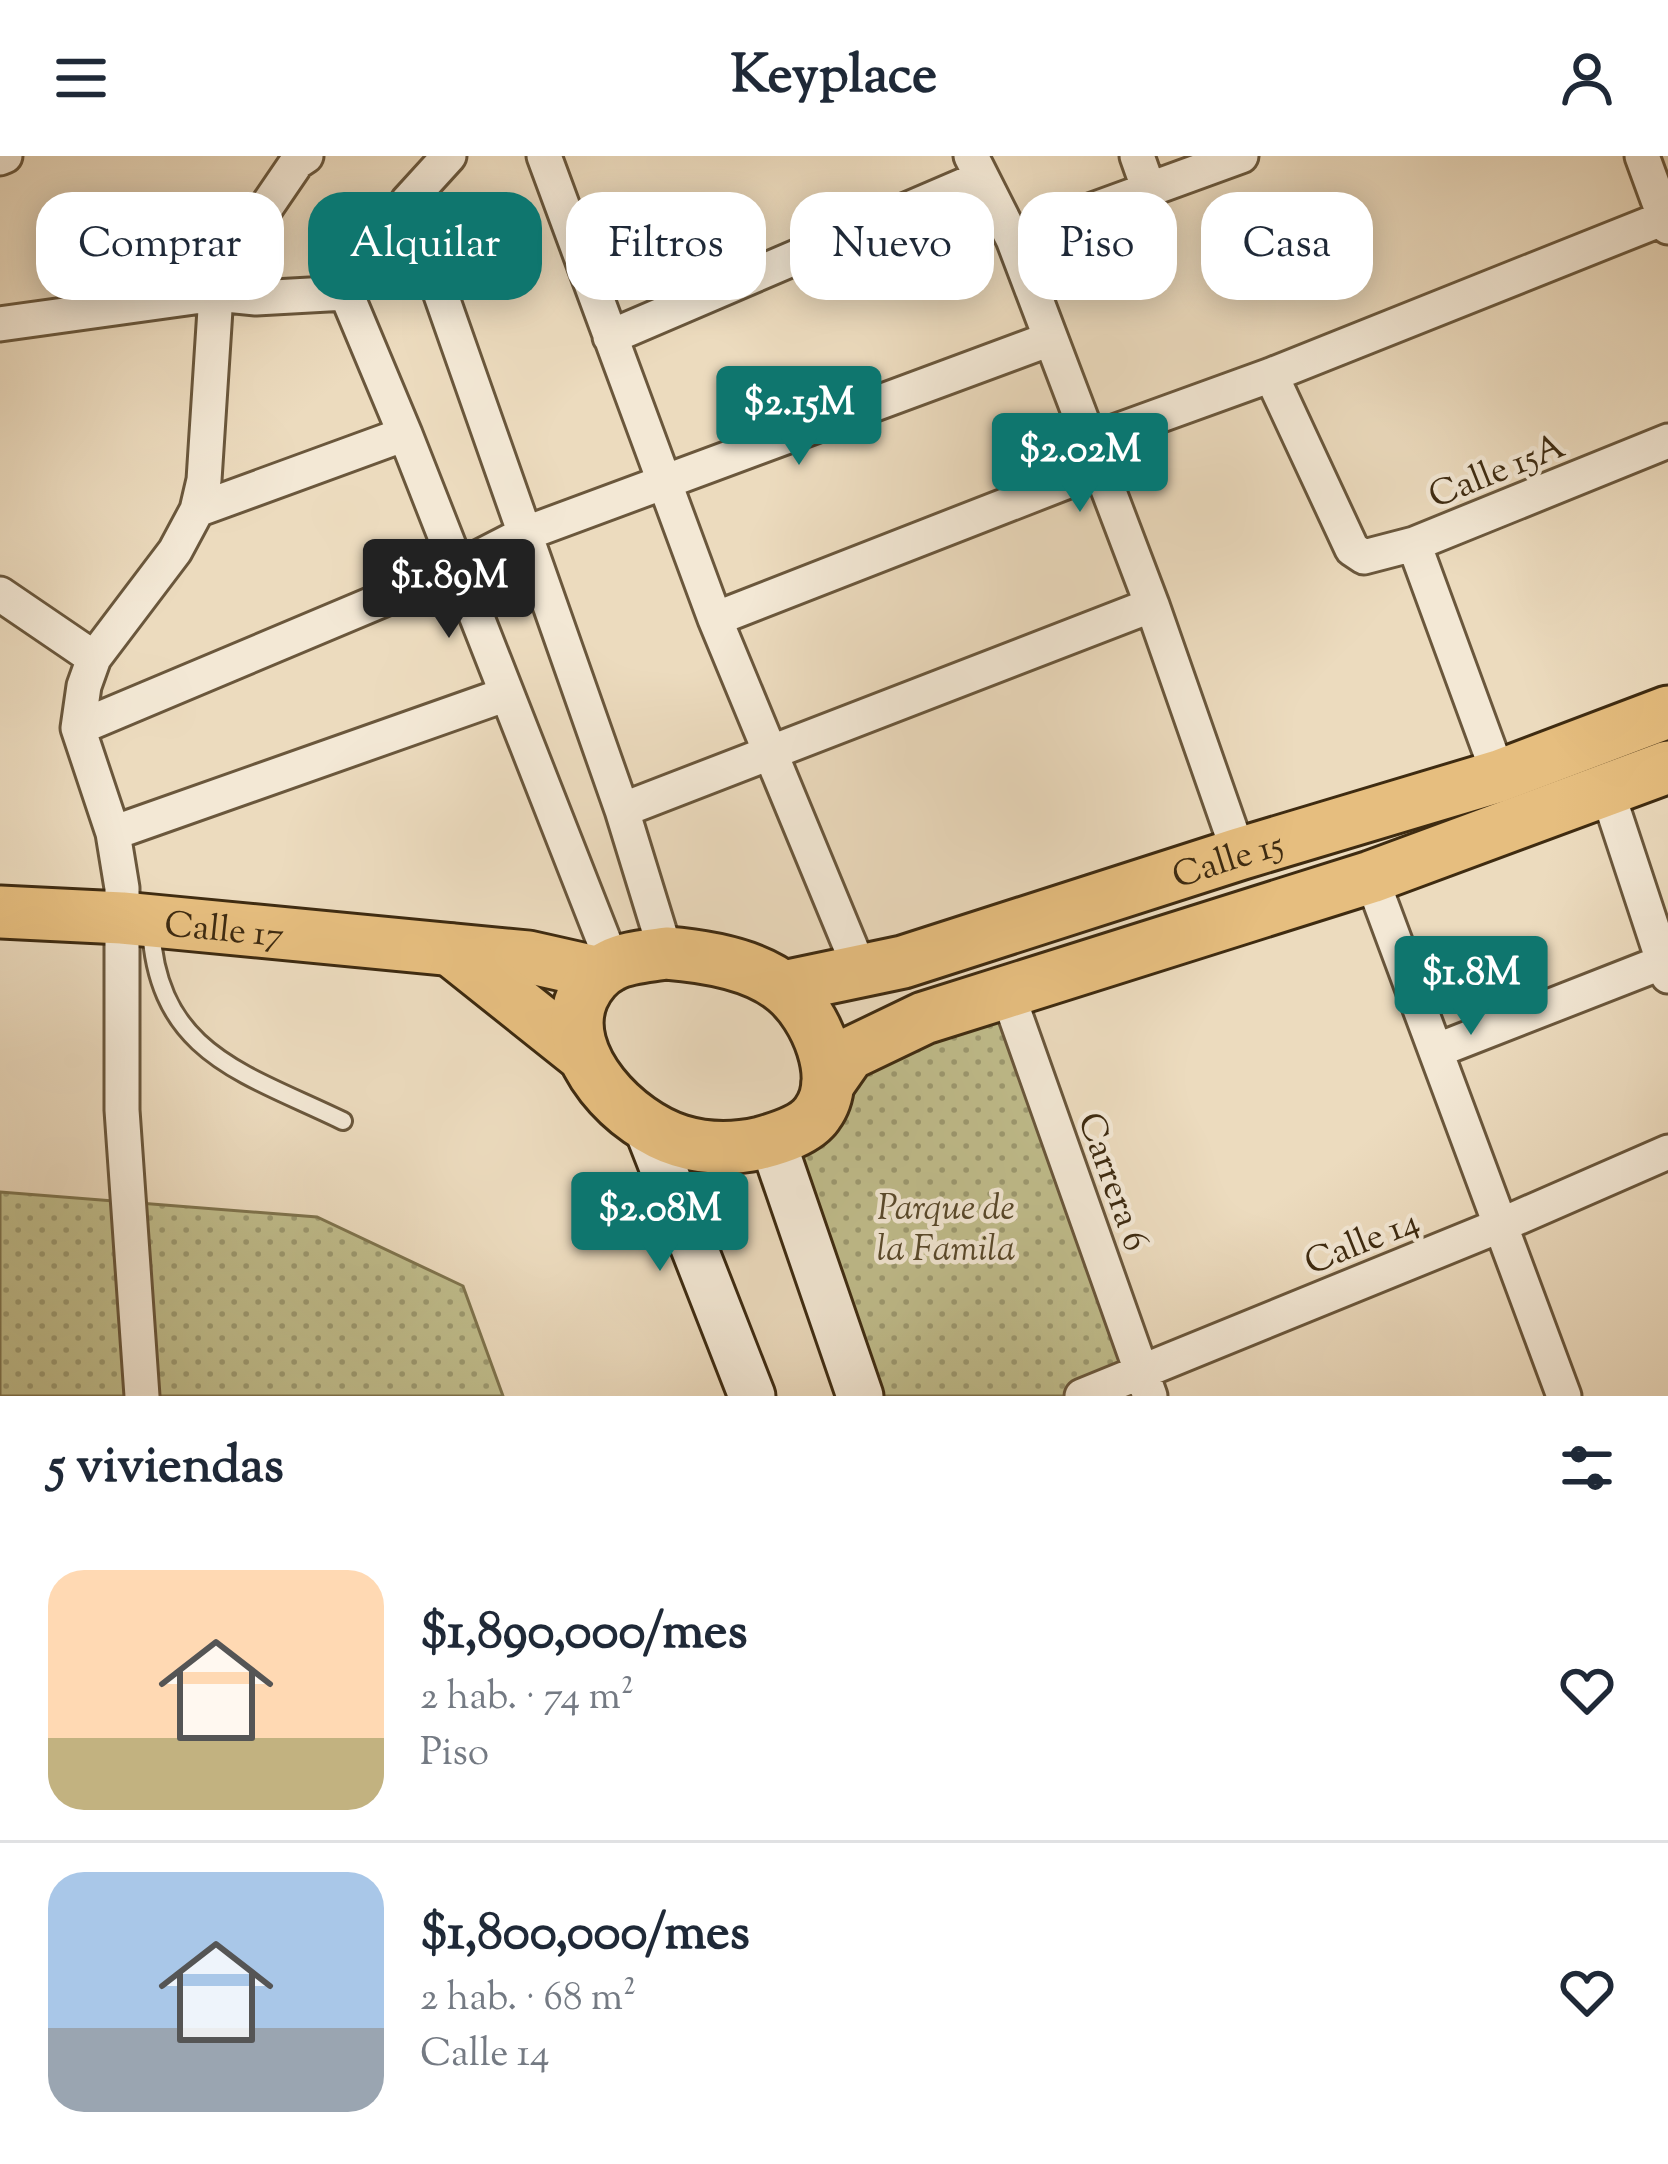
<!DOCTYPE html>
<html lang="es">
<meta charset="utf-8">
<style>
:root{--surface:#fff;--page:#f2f2f3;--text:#1f2937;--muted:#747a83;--line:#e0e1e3;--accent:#0f766e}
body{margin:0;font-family:"Sorts Mill Goudy",serif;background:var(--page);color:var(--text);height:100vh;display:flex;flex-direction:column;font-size:45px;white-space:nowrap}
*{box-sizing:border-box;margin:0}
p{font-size:39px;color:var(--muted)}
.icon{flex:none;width:66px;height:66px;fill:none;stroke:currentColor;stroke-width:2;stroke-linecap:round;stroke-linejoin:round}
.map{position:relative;height:1240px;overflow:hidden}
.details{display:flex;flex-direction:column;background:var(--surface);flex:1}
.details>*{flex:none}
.top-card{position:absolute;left:36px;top:36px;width:1596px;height:108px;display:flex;gap:24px}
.price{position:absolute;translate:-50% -102px;padding:0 27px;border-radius:12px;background:var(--accent);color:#fff;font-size:39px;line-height:78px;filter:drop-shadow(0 3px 6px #0008)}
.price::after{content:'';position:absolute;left:50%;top:72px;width:36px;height:27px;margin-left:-18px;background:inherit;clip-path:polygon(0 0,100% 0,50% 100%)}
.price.selected{background:#222;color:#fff}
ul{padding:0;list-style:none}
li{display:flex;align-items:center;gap:36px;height:300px;padding:0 48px}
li+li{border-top:3px solid var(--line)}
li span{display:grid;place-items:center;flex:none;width:336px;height:240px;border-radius:36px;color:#555}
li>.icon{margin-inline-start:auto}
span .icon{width:144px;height:144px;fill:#fffc;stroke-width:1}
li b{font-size:51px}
h2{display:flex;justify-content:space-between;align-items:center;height:144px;padding:0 48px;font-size:51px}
.pill{padding:0 42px;border-radius:36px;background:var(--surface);box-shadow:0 6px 30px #0003;font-size:42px;line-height:108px}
.pill.selected{background:var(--accent);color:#fff}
header{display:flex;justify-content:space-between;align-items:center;height:156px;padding:0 48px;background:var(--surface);font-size:54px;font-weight:800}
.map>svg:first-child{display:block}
.grass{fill:url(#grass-dots);stroke:#7f744e;stroke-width:3}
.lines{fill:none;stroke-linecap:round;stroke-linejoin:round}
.service-casing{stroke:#6a573c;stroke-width:22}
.minor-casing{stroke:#6a573c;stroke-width:39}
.secondary-casing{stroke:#3e2b11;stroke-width:51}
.primary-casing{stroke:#3e2b11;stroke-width:57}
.service{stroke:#f3e8d5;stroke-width:16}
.minor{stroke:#f3e8d5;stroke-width:33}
.secondary{stroke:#f3e8d5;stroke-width:45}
.primary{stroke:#e6be7f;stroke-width:51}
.labels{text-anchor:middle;stroke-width:9;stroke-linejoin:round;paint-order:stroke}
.street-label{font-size:36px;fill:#3e2b11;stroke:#f3e8d5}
.park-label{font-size:36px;font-style:italic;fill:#58482a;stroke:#f3e8d5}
</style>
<header><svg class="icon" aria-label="menu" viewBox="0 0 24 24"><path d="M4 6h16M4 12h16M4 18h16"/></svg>Keyplace<svg class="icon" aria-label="person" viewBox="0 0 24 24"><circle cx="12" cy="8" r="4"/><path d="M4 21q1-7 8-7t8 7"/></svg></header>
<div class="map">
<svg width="1668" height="1240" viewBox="0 0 1668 1240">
<defs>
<pattern id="grass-dots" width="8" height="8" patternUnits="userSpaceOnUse" patternTransform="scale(3)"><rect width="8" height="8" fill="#c0bd8c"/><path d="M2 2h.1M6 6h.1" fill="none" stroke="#9d9a71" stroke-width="1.8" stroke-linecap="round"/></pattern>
</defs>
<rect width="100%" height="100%" fill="#ecdbbe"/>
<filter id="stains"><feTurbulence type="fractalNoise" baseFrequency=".00167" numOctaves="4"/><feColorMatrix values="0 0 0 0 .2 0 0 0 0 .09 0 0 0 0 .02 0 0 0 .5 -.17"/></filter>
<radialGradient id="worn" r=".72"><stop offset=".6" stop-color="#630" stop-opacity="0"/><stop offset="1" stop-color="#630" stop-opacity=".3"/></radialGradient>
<path class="grass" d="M1007,836L1142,1216L1082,1240H860L772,984L828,928Z
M0,1036L317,1061L463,1130L503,1240H0Z"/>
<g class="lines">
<defs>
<path id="service" d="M151,772C158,898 244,917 343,965"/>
<path id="minor" d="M544,0L715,463L861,816
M971,0L1013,83L1152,449L1239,698
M1137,0L1149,34
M1642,0L1668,71
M0,2L5,0
M408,45L622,654L666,797
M1013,83L1241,0
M346,137L405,278L613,808
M0,168L216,138L256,142L346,137L408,45L449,0
M610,181L981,22
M1271,219L1352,393L1364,401L1414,388L1668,285
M1089,285L1271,219L1664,62
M197,354L405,278
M1414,388L1499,620
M0,438L94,502
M715,463L1099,313
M78,572L458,412L524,378L1050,183
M1607,635L1668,820
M622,654L1152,449
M113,677L507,538
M1371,721L1564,1240
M1007,836L1150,1240
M1438,894L1668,804
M142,1240L122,954V732L113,677L78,572L84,530L94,502L175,395L197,354L204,324L216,138L267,50L297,6L306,0
M1082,1240L1501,1069L1668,996"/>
<path id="secondary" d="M645,966L752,1240
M772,984L860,1240"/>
<g id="primary">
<path id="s1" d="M0,756L122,762L528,801L599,817"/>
<path d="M451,794L580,897"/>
<path d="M666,797C704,800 756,808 786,834C816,859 844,922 817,958C806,974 779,982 761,987C735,993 706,993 680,985C627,969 558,900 582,842C588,828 599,815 612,809C627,801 649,800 666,797Z"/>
<path id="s2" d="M784,831L903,806L1239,698L1499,620L1668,556"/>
<path d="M828,928L849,898L924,862L1371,721L1668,611"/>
</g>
</defs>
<use href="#service" class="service-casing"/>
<use href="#minor" class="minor-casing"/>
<use href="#secondary" class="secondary-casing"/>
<use href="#primary" class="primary-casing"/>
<use href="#service" class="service"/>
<use href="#minor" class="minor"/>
<use href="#secondary" class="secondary"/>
<use href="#primary" class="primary"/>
</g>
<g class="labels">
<g class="street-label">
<text transform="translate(1496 313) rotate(-22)" y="13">Calle 15A</text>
<text dy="13" stroke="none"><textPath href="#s2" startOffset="462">Calle 15</textPath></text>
<text dy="13" stroke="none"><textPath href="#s1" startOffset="225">Calle 17</textPath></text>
<text transform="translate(1115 1025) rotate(70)" y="13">Carrera 6</text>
<text transform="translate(1361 1084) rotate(-22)" y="13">Calle 14</text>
</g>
<g class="park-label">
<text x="946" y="1063">Parque de<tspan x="946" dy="41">la Famila</tspan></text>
</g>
</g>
<rect width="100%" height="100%" filter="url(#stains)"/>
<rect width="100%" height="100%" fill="url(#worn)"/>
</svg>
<b class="price" style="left:799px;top:312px">$2.15M</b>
<b class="price" style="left:1080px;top:359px">$2.02M</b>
<b class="price selected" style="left:449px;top:485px">$1.89M</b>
<b class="price" style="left:1471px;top:882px">$1.8M</b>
<b class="price" style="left:660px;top:1118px">$2.08M</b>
<div class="top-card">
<a class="pill">Comprar</a>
<a class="pill selected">Alquilar</a>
<a class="pill">Filtros</a>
<a class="pill">Nuevo</a>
<a class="pill">Piso</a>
<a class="pill">Casa</a>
</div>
</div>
<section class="details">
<h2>5 viviendas<svg class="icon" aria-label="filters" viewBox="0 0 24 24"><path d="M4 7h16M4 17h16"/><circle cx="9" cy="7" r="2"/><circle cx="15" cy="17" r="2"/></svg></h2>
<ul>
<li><span style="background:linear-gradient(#ffd9b3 70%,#c2b280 0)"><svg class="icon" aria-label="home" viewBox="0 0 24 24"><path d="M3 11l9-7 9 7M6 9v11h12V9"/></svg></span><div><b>$1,890,000/mes</b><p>2 hab. · 74 m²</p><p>Piso</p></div><svg class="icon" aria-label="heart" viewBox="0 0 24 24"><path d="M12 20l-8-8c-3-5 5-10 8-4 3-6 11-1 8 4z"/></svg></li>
<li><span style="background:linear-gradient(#a9c7e8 65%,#9aa5b1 0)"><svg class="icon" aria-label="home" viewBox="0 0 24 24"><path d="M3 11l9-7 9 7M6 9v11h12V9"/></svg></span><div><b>$1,800,000/mes</b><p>2 hab. · 68 m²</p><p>Calle 14</p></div><svg class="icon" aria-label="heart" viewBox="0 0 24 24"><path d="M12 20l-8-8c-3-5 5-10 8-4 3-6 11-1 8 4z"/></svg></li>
</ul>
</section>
